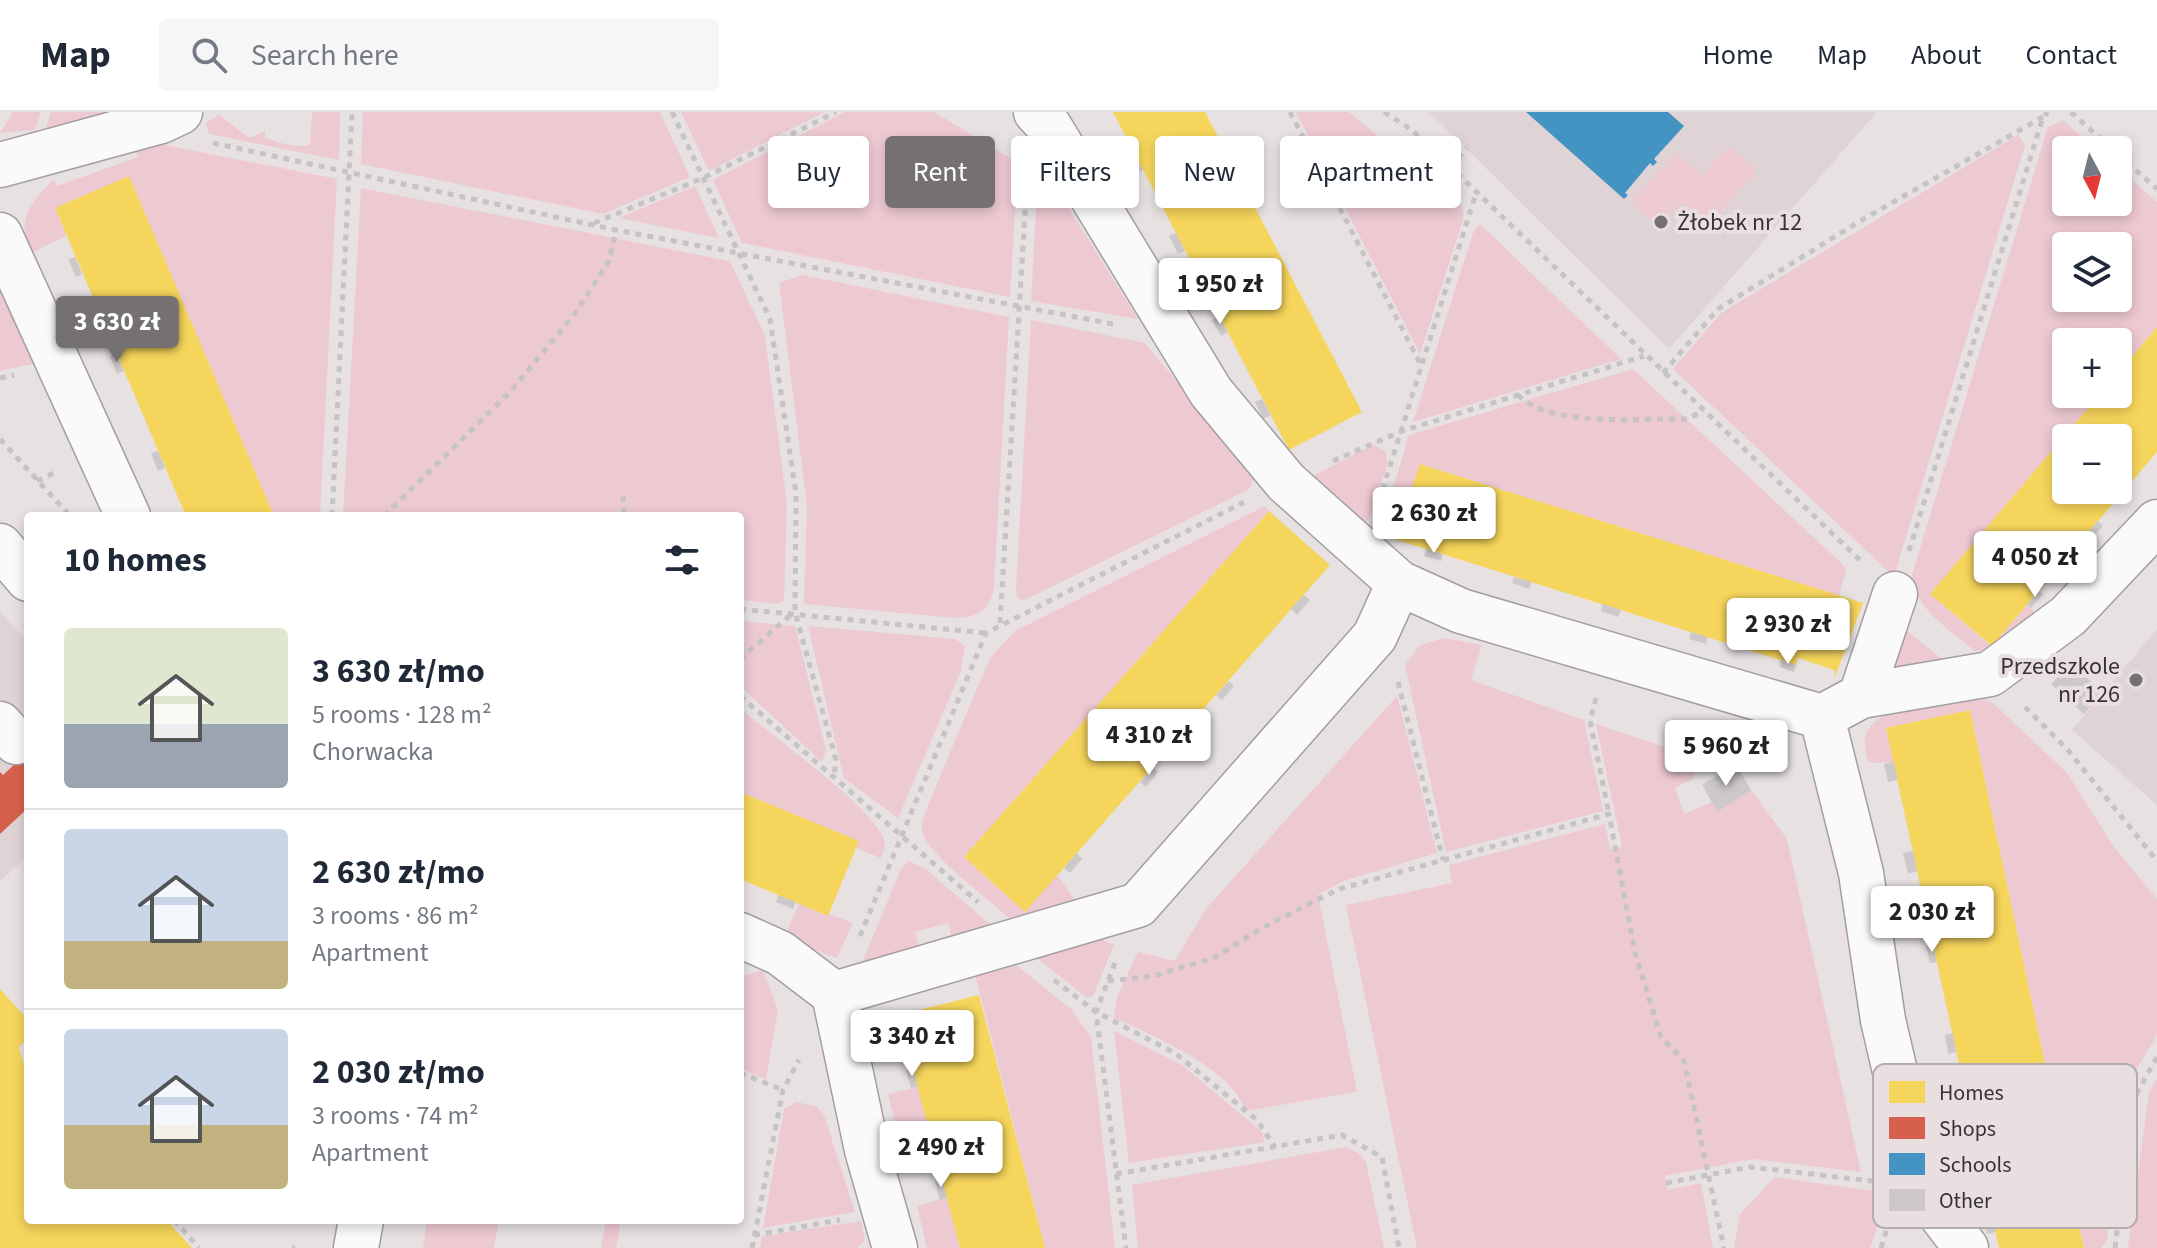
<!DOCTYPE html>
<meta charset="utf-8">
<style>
:root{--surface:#fff;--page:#f6f6f7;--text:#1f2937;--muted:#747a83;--line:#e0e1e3;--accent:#757071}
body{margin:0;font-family:"Source Sans 3",sans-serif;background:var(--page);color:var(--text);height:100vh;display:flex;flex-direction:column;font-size:30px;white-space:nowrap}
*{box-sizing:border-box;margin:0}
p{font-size:26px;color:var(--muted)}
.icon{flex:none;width:44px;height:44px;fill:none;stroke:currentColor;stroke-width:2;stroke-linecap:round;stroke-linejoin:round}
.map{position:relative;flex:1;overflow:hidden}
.sheet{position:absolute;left:24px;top:400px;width:720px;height:712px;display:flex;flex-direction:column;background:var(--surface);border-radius:8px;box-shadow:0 4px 12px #0003}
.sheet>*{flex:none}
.guide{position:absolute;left:768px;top:24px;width:760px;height:72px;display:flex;gap:16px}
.needle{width:52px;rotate:173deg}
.fabs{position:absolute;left:2052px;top:24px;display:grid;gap:16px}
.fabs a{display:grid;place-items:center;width:80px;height:80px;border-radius:8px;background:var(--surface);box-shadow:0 4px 12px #0003;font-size:40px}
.price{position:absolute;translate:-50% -68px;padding:0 18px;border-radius:8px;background:#fff;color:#222;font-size:26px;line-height:52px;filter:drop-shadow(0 2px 4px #0008)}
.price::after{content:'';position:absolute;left:50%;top:48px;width:24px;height:18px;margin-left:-12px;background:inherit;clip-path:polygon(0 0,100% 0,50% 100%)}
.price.current{background:var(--accent);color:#fff}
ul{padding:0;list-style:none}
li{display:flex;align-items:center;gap:24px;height:200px;padding:0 40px}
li+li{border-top:2px solid var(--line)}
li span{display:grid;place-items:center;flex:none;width:224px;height:160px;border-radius:8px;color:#555}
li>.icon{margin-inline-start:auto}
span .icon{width:96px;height:96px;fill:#fffc;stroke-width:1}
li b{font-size:34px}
h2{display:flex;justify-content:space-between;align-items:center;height:96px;padding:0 40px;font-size:34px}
.chip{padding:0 28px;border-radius:8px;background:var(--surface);box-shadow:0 4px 12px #0003;font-size:28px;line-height:72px}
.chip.current{background:var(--accent);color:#fff}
header{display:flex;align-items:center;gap:48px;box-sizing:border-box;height:112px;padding:0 40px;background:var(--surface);border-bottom:2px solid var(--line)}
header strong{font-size:38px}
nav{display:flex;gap:44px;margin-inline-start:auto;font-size:28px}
.search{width:560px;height:72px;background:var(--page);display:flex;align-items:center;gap:20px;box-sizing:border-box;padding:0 28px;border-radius:8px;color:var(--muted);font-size:30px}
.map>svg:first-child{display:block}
.built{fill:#e0d3d5}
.green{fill:#edc9d2;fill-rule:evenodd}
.homes{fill:#f6d55c;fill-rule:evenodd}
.shops{fill:#d6604d}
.schools{fill:#4393c3}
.building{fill:#cdc8c9}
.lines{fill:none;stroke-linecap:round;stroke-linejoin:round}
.minor-casing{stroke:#a39e9f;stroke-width:47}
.path{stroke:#c6c3c4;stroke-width:5;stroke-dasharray:6 6;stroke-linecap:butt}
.minor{stroke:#fbfafb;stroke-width:44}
.poi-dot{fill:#757071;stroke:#e9dfe1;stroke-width:3}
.labels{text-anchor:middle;stroke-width:8;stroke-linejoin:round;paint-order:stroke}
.poi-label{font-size:24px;fill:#373334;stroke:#e9dfe1;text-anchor:start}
.key{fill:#e9dfe1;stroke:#b4abad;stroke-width:2}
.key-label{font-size:22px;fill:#373334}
</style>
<header>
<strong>Map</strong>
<div class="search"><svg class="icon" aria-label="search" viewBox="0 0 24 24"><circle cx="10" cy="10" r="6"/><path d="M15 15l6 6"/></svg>Search here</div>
<nav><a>Home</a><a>Map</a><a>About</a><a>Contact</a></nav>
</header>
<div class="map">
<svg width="2157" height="1136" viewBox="0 0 2157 1136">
<rect width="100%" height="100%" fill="#e7e1e2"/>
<path class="built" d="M1429,0H1877L1669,237Z
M0,500L28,530V744L0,769Z
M2157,517V693L2072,618Z"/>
<path class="green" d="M13,0H41L35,18L0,21Z
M51,0H116L46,16Z
M312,0H340L339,48L209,22L205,11L219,3L249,26L265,19V25C277,31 297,36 310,33Z
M363,0H660L690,65L603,102L361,52Z
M681,0H825L709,59Z
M845,0H934L1018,51L1010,185L742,131L713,68Z
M1296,0H1349L1462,94L1464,104L1420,242Z
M2063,8L2097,38H2066V90H2118V56L2157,90V215L2118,261V230H2066V282H2100L1930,482L1991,534L2027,493L2041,506L1997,537L1975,539C1949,517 1916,499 1912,463L2048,15ZM2066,134H2118V186H2066Z
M2018,23L2025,33L1896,458L1889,460L1673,257L1721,201Z
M150,30L337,67L320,404H274L129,65L55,96L66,124L31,141C15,108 31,91 54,67L57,74L138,45L134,32Z
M1729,34L1757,59L1707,114L1681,90L1658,115L1631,90L1676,40L1702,63Z
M1043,55L1138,207L1031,189L1038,61Z
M695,74L719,126L619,106Z
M361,76L730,149L765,224L787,392L784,488L779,492L740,488V404H343Z
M1480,112L1621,247L1413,310L1473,121Z
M802,163L1009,205L994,474C991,497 980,505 956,506L804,492L807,394L779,171Z
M0,168L38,251L0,259Z
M1031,208L1145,231L1255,364L1249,377L1023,489L1017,485L1016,478Z
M1633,257L1839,449L1846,457L1839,484L1421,352L1394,427L1385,421V402L1409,323Z
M1373,333L1386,339L1387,353L1369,408L1362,410L1312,369L1315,363Z
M1265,394L1269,399L964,745L1025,800L1057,763L1076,790L1020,815C997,794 936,749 924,725C919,715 924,704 927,695L990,546L1015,519Z
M740,509L795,514L826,638L822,650L740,574Z
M808,514L955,527L965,534L961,559L898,706L844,666Z
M1902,518L1908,520L1946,550L1887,566Z
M1445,526L1482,533L1471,568L1584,608L1603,699L1446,740L1405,553L1420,533Z
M1976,583L1993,591L2067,661L2114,735L2157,787V923L2128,971L2121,1000L2107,1129L2101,1136H2084L1970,598L1887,616L1894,650L1870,651C1865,645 1866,641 1865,634C1861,591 1945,589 1976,583Z
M1397,584L1437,741L1343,769L1318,783L1357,980L1245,999C1236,959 1151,922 1114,906L1117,885L1138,840L1175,849L1205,798Z
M740,596C776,628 860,685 882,723C887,731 884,738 881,746L856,736L858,729L740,680Z
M1596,612L1701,647L1693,667L1675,676L1684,702L1712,690L1717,699L1751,678L1787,727L1861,1060L1752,1047L1665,1064L1668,1078L1701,1071L1713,1136H1417L1346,793L1452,771L1449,753L1605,712L1610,737L1622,735Z
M909,749L927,758L992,814L953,831L948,811L915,820L920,840L862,851L901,757Z
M799,791L853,811L837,846L784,827Z
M1095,824L1114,833L1093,884L1087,886L1033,843Z
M1011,849L1071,897L1091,925L1115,1136H1045L974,858Z
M763,858L778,898L766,968L740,956V865Z
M1114,919L1182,953L1262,1020L1265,1030L1129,1051Z
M2157,967V1136H2128L2149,980Z
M918,975L938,1050L906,1057L888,982Z
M796,990L816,994L824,1003L855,1100L763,1116L784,997Z
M1346,1035L1358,1041L1366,1050L1384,1136H1138L1132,1073Z
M1775,1065L1889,1081L1870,1136H1734L1740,1102Z
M947,1085L960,1136H927L917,1094Z
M427,1108H499L494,1136H423Z
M606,1108H621L616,1136H601Z
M861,1109L865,1128L857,1136H760L762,1124Z"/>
<path class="homes" d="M1113,0H1205L1362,300L1289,338Z
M129,64L274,404H186L55,96Z
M2157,215V340L1992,534L1930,482L2100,282H2118V261ZM2066,326H2118V378H2066Z
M1420,352L1863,491L1835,565L1834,558L1798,546L1796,553L1394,427Z
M1269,399L1330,453L1025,800L964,745Z
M1970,598L2002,749L2084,1136H1999L1886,616Z
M740,680L859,729L828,804L740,767Z
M0,877L28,908V926L19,935L28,966V1108H167L192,1136H0Z
M979,883L1045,1136H960L908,939L899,903Z"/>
<path class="shops" d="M28,640V696L0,722V660L3,663Z"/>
<path class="schools" d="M1526,0H1668L1684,14L1654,47L1657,50L1653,54L1650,51L1625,81L1628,83L1624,87Z"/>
<path class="building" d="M1133,39L1143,58L1136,61L1126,43Z
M1176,121L1185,139L1178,142L1169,124Z
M75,145L82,162L76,165L68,147Z
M1219,204L1228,220L1221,224L1212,208Z
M116,241L124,259L117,262L110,244Z
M1262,287L1271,303L1263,307L1255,290Z
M158,339L165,356L158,359L151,341Z
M2098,409L2103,414L2093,425L2088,420Z
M1426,437L1443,442L1441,449L1424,444Z
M1514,465L1532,470L1529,477L1512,471Z
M2038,479L2043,482L2031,496L2027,493Z
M1304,483L1310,488L1297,503L1291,497Z
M1603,492L1621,498L1618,505L1601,499Z
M1691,520L1708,525L1706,532L1689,527Z
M1781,548L1796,553L1794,560L1780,555Z
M2071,550L2103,581L2084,602L2051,572Z
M1229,569L1234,574L1222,588L1216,583Z
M1894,650L1898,668L1888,670L1884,652Z
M1737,654L1751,678L1717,700L1702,672Z
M1153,655L1158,660L1146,675L1140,670Z
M1913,739L1917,759L1908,762L1903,741Z
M1077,741L1082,747L1070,761L1064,756Z
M778,783L796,790L793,797L776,790Z
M1933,832L1937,850L1930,851L1926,834Z
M1953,921L1956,940L1948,942L1945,923Z
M913,956L918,975L911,976L906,958Z
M942,1067L947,1085L940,1088L935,1069Z
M1992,1102L1996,1120L1987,1122L1983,1104Z"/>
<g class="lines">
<defs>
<path id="minor" d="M1036,0L1049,14L1211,280L1286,370L1399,471L1461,499L1822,605L1861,761L1883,908L1917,1054L1938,1099L1966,1136
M0,53L161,9L180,0
M0,123L128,404
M0,434L28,467
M1861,584L1895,482
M1822,605L1861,584L1990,562L2068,504L2157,410
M0,612L16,630
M740,823L780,841L834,882L1138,793L1375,524L1399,471
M834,882L867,1038L895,1136
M356,1136L361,1108"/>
</defs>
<use href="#minor" class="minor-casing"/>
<path class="path" d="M672,0L770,207L796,382L795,500L836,648L834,665
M1290,0L1422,255
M1384,0L1412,18L1862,450
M2071,0L2113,38
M213,31L616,118L1113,212
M2118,42L2157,77
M1450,55L1467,36
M594,111L703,66L836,0
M1663,261L1718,197L1860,109L2043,5
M0,266L14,263
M1518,283C1550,316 1643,306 1687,307L1703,299
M0,327L70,404
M1333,349L1402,319L1644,244
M37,369L58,359
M623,384L624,404
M1379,389L1476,81
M332,404L352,0
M384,404L510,280L574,203L609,149L616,118
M1909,439L2043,5L2048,0
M740,497L986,521
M1000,511L1027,69
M740,547L794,500
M1398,570L1443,748
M740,584L978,790
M1596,586L1590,609L1609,702
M2025,595L2068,638L2157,749
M860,824L986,521L1244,390
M1115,851L1096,900L1126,1136
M1054,868L1096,900L1175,941L1257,1008L1275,1035
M1108,869L1153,864L1214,846L1262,816L1339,777L1609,702L1635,841L1661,925L1684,949L1724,1136
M740,961L783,978
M1116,1062L1342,1023L1382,1045L1399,1136
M1666,1071L1750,1055L1872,1069
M174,1108L199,1136
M754,1123L840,1108
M293,1136L295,1135
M752,1136L783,978L799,948
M1881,1136L1890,1107
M2115,1136L2133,988L2157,945"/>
<use href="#minor" class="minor"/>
</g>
<g class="poi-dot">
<circle cx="1661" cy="110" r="8"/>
<circle cx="2136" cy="568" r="8"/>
</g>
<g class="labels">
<g class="poi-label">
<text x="1677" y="118">Żłobek nr 12</text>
<text x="2120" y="562" text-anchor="end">Przedszkole<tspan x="2120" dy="28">nr 126</tspan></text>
</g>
</g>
<rect x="1873" y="952" width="264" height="164" rx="12" class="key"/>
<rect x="1889" y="969" width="36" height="22" fill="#f6d55c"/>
<rect x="1889" y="1005" width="36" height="22" fill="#d6604d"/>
<rect x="1889" y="1041" width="36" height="22" fill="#4393c3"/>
<rect x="1889" y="1077" width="36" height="22" fill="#cdc8c9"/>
<g class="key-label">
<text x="1939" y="988">Homes</text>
<text x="1939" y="1024">Shops</text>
<text x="1939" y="1060">Schools</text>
<text x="1939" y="1096">Other</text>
</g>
</svg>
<div class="fabs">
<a><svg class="needle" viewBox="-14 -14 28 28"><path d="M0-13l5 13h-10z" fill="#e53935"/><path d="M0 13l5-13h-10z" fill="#747a83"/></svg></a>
<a><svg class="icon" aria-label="layers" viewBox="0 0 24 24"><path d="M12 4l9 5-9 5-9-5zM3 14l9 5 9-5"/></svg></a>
<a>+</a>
<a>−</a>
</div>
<b class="price" style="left:1220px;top:214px">1 950 zł</b>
<b class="price current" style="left:117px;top:252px">3 630 zł</b>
<b class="price" style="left:1434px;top:443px">2 630 zł</b>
<b class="price" style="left:2035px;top:487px">4 050 zł</b>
<b class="price" style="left:1788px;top:554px">2 930 zł</b>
<b class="price" style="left:1149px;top:665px">4 310 zł</b>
<b class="price" style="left:1726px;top:676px">5 960 zł</b>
<b class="price" style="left:1932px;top:842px">2 030 zł</b>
<b class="price" style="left:912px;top:966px">3 340 zł</b>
<b class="price" style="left:941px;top:1077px">2 490 zł</b>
<div class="guide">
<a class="chip">Buy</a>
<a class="chip current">Rent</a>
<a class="chip">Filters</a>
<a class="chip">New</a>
<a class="chip">Apartment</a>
</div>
<section class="sheet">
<h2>10 homes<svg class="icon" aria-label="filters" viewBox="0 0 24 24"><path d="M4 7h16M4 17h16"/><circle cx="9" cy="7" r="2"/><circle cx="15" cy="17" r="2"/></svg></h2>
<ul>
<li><span style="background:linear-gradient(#dfe7d0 60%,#9aa5b1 0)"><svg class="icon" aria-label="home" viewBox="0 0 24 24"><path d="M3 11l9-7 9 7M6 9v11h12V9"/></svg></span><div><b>3 630 zł/mo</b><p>5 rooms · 128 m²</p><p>Chorwacka</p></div></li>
<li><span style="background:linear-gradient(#c9d6e8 70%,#c2b280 0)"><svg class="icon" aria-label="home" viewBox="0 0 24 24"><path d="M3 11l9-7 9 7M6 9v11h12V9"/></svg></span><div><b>2 630 zł/mo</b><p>3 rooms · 86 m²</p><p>Apartment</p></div></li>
<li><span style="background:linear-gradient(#c9d6e8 60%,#c2b280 0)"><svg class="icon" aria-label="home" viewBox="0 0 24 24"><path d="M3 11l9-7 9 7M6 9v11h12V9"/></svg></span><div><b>2 030 zł/mo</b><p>3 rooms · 74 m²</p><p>Apartment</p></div></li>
</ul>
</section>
</div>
